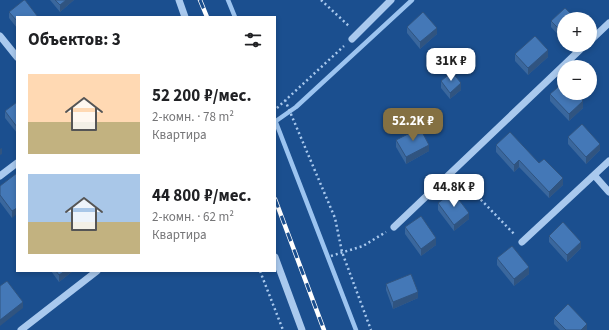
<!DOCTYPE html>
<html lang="ru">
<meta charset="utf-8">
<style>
:root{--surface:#fff;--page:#f2f2f2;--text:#202124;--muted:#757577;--accent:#847042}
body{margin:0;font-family:"Source Sans 3",sans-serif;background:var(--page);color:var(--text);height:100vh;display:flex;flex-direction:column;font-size:15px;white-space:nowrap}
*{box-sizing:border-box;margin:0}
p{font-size:13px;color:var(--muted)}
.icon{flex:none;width:22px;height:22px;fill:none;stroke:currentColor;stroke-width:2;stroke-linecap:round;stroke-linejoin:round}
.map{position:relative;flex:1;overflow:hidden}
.panel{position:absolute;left:16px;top:16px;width:260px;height:256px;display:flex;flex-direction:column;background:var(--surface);border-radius:0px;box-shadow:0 2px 6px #0003}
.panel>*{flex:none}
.buttons{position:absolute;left:557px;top:12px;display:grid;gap:8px}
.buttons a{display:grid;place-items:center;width:40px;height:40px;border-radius:50%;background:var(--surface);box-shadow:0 2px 6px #0003;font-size:20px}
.price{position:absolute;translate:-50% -34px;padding:0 9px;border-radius:8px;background:#fff;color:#222;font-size:13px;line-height:26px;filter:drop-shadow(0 1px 2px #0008)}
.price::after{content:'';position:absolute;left:50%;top:24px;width:12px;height:9px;margin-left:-6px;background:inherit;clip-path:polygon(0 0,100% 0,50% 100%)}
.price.on{background:var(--accent);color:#fff}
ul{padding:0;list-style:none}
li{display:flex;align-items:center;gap:12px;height:100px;padding:0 12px}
li span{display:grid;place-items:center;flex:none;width:112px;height:80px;border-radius:0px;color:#555}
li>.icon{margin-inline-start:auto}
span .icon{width:48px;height:48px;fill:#fffc;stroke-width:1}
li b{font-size:17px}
h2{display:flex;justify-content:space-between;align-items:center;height:48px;padding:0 12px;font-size:17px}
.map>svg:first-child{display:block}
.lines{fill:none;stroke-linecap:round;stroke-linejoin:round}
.stream{stroke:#9cc4f0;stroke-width:4.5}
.path{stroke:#a9c9ee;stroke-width:2.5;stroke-dasharray:2 3;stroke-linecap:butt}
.minor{stroke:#a9c9ee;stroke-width:7}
.rail-casing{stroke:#fff;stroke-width:4.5}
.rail{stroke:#1b4f8f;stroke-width:3;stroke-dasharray:9;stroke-linecap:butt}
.wall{fill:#3a679d}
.shaded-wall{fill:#305480}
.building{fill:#4478b7;stroke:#305480}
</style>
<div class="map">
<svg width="609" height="330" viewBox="0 0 609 330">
<rect width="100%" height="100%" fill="#1b4f8f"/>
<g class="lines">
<path class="stream" d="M228,0L235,17
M275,120L356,330
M276,121L296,107L412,0"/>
<path class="path" d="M321,0L350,27
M285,100L335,218L342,252L371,330
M277,108L344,46
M460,178L515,235
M331,256L363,246L386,232
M260,271L283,330"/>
<path class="minor" d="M179,0L185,17
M0,36L17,57
M352,39L391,0
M590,41L609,23
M594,175L609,192
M0,176L17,163
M394,227L585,45
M522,242L609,161
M275,257L302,330
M21,330L97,271"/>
<defs>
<path id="rail" d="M200,0L207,17
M275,199L324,330"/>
</defs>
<use href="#rail" class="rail-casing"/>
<use href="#rail" class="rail"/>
</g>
<path class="wall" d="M50,0H74L60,12Z
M9,12L17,17V28L9,18Z
M564,19V41L551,27V21Z
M407,27L437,34L420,49L407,33Z
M515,54L548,57L528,75L515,61Z
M441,81L461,90L450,99L441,88Z
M550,94L583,108L569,121L550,101Z
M17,102V133L5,118V111Z
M568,137L600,150L586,164L568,144Z
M396,140L429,151L406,164L396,147Z
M496,145L539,163L563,185L549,198L519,167L514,172L496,152Z
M17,173L12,218L0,202V186Z
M438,203L469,219L454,231L438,210Z
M405,227L436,245L421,256L405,234Z
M549,236L581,248L567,262L549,242Z
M497,258L529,274L514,286L497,265Z
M51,271H73L59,282Z
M386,284L418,298L393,309L386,290Z
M554,318L587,330H560L554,324Z"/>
<path class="shaded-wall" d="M66,0H74L60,12V5Z
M437,28V34L420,49V42Z
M548,50V57L528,75V68Z
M461,83V90L450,99V93Z
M583,101V108L569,121V114Z
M600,144V150L586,164V157Z
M429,145V151L406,164V157Z
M2,148V154L0,155V149Z
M519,160V167L514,172V165Z
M563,178V185L549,198V192Z
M17,208V214L12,218V211Z
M469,213V219L454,231V225Z
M436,238V245L421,256V249Z
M581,242V248L567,262V255Z
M529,267V274L514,286V279Z
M65,271H73L59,282V275Z
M418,292V298L393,309V302Z
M23,302V308L0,326V320Z
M587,324V330H581Z"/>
<path class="building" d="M24,0H25L38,17H17V21L9,12Z
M55,0H66L60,5Z
M565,8L576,19H564V34L551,21Z
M423,12L437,28L420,42L407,27Z
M535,36L548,50L528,68L515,54Z
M452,72L461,83L450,93L441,81Z
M564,82V93H576L583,101L569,114L550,94Z
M17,102V127L5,111Z
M582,124L600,144L586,157L568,137Z
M420,128L429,145L406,157L396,140Z
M510,132L539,163L544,159L563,178L549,192L519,160L514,165L496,145Z
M17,173V208L12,211L0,195V186Z
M453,192L469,213L454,225L438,203Z
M421,216L436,238L421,249L405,227Z
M563,222L581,242L567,255L549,236Z
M512,246L529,267L514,279L497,258Z
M56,271H65L59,275Z
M411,274L418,292L393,302L386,284Z
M7,281L23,302L0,320V286Z
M568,304L587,324L581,330H566L554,318Z"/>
</svg>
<div class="buttons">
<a>+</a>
<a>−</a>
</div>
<b class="price" style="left:451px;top:82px">31K ₽</b>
<b class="price on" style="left:413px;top:142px">52.2K ₽</b>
<b class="price" style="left:454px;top:208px">44.8K ₽</b>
<section class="panel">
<h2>Объектов: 3<svg class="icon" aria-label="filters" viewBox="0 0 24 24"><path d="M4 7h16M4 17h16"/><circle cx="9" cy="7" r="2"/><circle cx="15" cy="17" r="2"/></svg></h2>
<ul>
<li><span style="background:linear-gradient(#ffd9b3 60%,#c2b280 0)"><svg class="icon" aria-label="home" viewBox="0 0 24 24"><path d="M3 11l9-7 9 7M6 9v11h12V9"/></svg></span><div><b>52 200 ₽/мес.</b><p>2-комн. · 78 m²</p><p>Квартира</p></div></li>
<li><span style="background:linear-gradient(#a9c7e8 60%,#c2b280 0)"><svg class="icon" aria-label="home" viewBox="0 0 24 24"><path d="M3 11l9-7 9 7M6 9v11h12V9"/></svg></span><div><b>44 800 ₽/мес.</b><p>2-комн. · 62 m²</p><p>Квартира</p></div></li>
</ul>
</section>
</div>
